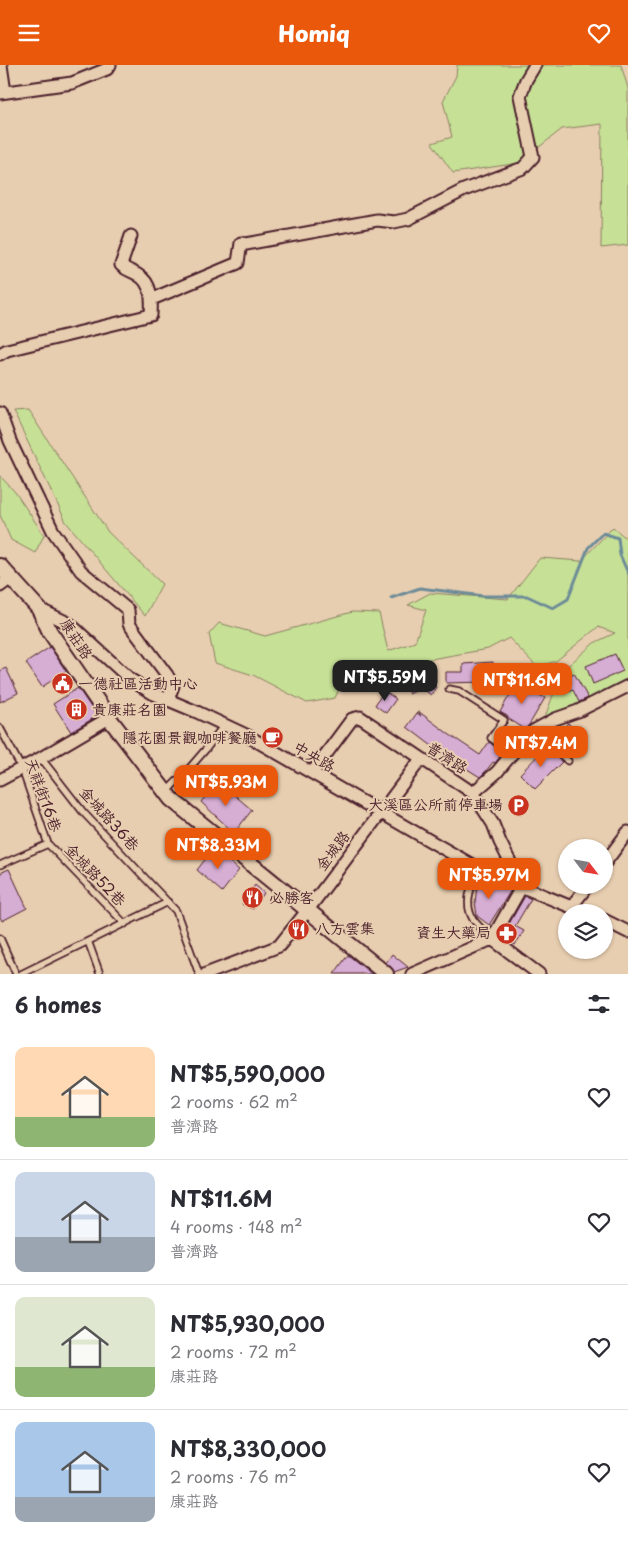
<!DOCTYPE html>
<meta charset="utf-8">
<style>
:root{--surface:#fff;--page:#f2f2f3;--text:#2b2b33;--muted:#7c7c81;--line:#e1e1e2;--accent:#ea580c}
body{margin:0;font-family:"Playpen Sans","LXGW WenKai TC",sans-serif;background:var(--page);color:var(--text);height:100vh;display:flex;flex-direction:column;font-size:19px;white-space:nowrap}
*{box-sizing:border-box;margin:0}
p{font-size:16px;color:var(--muted)}
.icon{flex:none;width:28px;height:28px;fill:none;stroke:currentColor;stroke-width:2;stroke-linecap:round;stroke-linejoin:round}
.map{position:relative;height:909px;overflow:hidden}
.details{display:flex;flex-direction:column;background:var(--surface);flex:1}
.details>*{flex:none}
.needle{width:32px;rotate:121deg}
.controls{position:absolute;left:558px;top:774px;display:grid;gap:10px}
.controls a{display:grid;place-items:center;width:55px;height:55px;border-radius:50%;background:var(--surface);box-shadow:0 1px 4px #0004;font-size:25px}
.price{position:absolute;translate:-50% -42px;padding:0 11px;border-radius:10px;background:var(--accent);color:#fff;font-size:16px;line-height:32px;filter:drop-shadow(0 1px 2px #0008)}
.price::after{content:'';position:absolute;left:50%;top:30px;width:15px;height:11px;margin-left:-8px;background:inherit;clip-path:polygon(0 0,100% 0,50% 100%)}
.price.current{background:#222;color:#fff}
ul{padding:0;list-style:none}
li{display:flex;align-items:center;gap:15px;height:125px;padding:0 15px}
li+li{border-top:1px solid var(--line)}
li span{display:grid;place-items:center;flex:none;width:140px;height:100px;border-radius:10px;color:#555}
li>.icon{margin-inline-start:auto}
span .icon{width:60px;height:60px;fill:#fffc;stroke-width:1}
li b{font-size:21px}
h2{display:flex;justify-content:space-between;align-items:center;height:60px;padding:0 15px;font-size:21px}
header{display:flex;justify-content:space-between;align-items:center;height:65px;padding:0 15px;background:var(--accent);color:#fff;font-size:22px;font-weight:800}
.map>svg:first-child{display:block}
.green{fill:#c6e096;stroke:#888060}
.lines{fill:none;stroke-linecap:round;stroke-linejoin:round}
.stream{stroke:#6c8b98;stroke-width:3}
.building{fill:#d6add3;stroke:#4a1f2b}
.service-casing{stroke:#4a1f2b;stroke-width:9}
.minor-casing{stroke:#4a1f2b;stroke-width:15}
.tertiary-casing{stroke:#4a1f2b;stroke-width:18}
.service{stroke:#e8ceb0;stroke-width:5.5}
.minor{stroke:#e8ceb0;stroke-width:11}
.tertiary{stroke:#e8ceb0;stroke-width:14}
.labels{text-anchor:middle;stroke-width:4;stroke-linejoin:round;paint-order:stroke}
.street-label{font-size:15px;fill:#4a1f2b;stroke:#e8ceb0}
.poi-label{font-size:15px;fill:#4a1f2b;stroke:#e8ceb0;text-anchor:start}
</style>
<header><svg class="icon" aria-label="menu" viewBox="0 0 24 24"><path d="M4 6h16M4 12h16M4 18h16"/></svg>Homiq<svg class="icon" aria-label="heart" viewBox="0 0 24 24"><path d="M12 20l-8-8c-3-5 5-10 8-4 3-6 11-1 8 4z"/></svg></header>
<div class="map">
<svg width="628" height="909" viewBox="0 0 628 909">
<rect width="100%" height="100%" fill="#e8ceb0"/>
<filter id="ink" filterUnits="userSpaceOnUse"><feTurbulence type="fractalNoise" baseFrequency=".02" numOctaves="2"/><feDisplacementMap in="SourceGraphic" scale="10" xChannelSelector="R" yChannelSelector="G"/><feConvolveMatrix kernelMatrix="1 2 1 2 8 2 1 2 1" color-interpolation-filters="sRGB"/></filter>
<g filter="url(#ink)">
<path class="green" d="M457,0H621L628,23V180L601,183L602,59L562,64L519,98L453,108L432,78L452,72L443,36L456,11Z
M28,345L108,467L162,519L145,551L66,457L13,346Z
M0,411L15,427L44,470L35,488L11,475L0,450Z
M613,462L628,475V618L538,671L562,606L594,578L615,568L598,562L556,596L537,602L509,573L488,584L408,598L378,602L350,599L335,633L307,638L253,610L215,598L209,569L219,558L265,571L352,547L379,548L388,586L415,577L426,545L408,540L430,528L508,534L540,493L581,496Z"/>
<g class="lines">
<path class="stream" d="M391,533L420,523L484,531H527L553,543L568,534L588,483L603,468L618,473L620,490L628,508"/>
</g>
<path class="building" d="M50,582L66,606L42,622L26,598Z
M615,589L623,606L593,619L586,601Z
M493,597L494,622H486V617L446,618V607H463V599Z
M6,603L18,628L0,637V606Z
M574,608L588,633L579,637L573,625L570,626L564,613Z
M424,610L426,615L436,622L431,630L422,623L409,629L404,619Z
M517,617L545,633L529,660L525,664L509,654L507,651L500,647Z
M78,623L97,651L71,667L53,639Z
M384,626L396,634L386,648L375,640Z
M418,646L450,670L480,690L489,677L503,688L495,698L493,697L486,706L480,712L440,687L407,662L417,648L421,651Z
M568,658L581,671L570,682L557,669Z
M545,683L562,697L535,724L520,709Z
M218,716L252,745L234,768L201,737Z
M214,783L239,805L222,827L197,805Z
M9,804L27,843L2,856L0,852V808Z
M482,813L511,825L489,860L477,851L475,837L477,822Z
M255,820L264,828L253,844L242,839Z
M525,831L531,834L515,861L524,866L515,880L507,874L503,869Z
M392,889L408,902L394,907L392,903L386,898Z
M348,890L372,909H334Z"/>
<g class="lines">
<defs>
<path id="service" d="M449,624L459,626L504,655L491,673L513,689
M0,663L22,704L48,779L125,859
M533,666L568,696
M41,693L83,747L176,846L199,909
M166,727L187,706L206,684L224,660
M0,800L48,779
M479,804C472,818 463,838 473,854C478,861 486,868 492,874
M0,873L16,909
M88,876L100,909
M21,909L168,837"/>
<path id="minor" d="M1,0L5,27
M0,28L72,18L107,4L110,0
M152,234L238,198L241,178L246,179L377,155L394,157L408,154L464,125L523,103L533,92L520,31L526,15L535,0
M0,289L7,285L151,250C152,235 152,218 138,210C132,206 126,205 121,200L131,171
M0,348L10,376L53,466L81,506L128,545L129,559L167,610L173,621L168,635
M0,521L12,512
M39,544L70,559L131,615L154,629L197,647L246,670L479,804L586,848
M312,708L352,654L360,652L473,728L493,759L500,777L522,821
M0,715L41,693L109,653
M473,728L497,707L520,679L533,666L555,654L578,646L628,621
M604,799L628,767
M572,841L588,820
M604,855L628,867
M492,874L522,821
M492,874L539,909
M206,909L279,881L307,846L421,694
M412,909L492,874"/>
<path id="tertiary" d="M0,501L39,544L50,567L109,653L171,734L386,909"/>
</defs>
<use href="#service" class="service-casing"/>
<use href="#minor" class="minor-casing"/>
<use href="#tertiary" class="tertiary-casing"/>
<use href="#service" class="service"/>
<use href="#minor" class="minor"/>
<use href="#tertiary" class="tertiary"/>
</g>
</g>
<defs>
<symbol id="civic-disc" viewBox="-11 -11 22 22"><circle r="9.5" fill="#c8321e" stroke="#e8ceb0"/><path d="M-.6-6.5H3V-4.5H.6V-3L4-1V1h2V6H-6V1h2V-1L-.6-3ZM-1.2 2.5V6h2.4V2.5Z" fill="#fff"/></symbol>
<symbol id="building-disc" viewBox="-11 -11 22 22"><circle r="9.5" fill="#c8321e" stroke="#e8ceb0"/><path d="M-4-6H4V6H1V3H-1V6H-4ZM-2.5-4.3h1.7v1.8h-1.7ZM.8-4.3h1.7v1.8H.8ZM-2.5-1h1.7V.8h-1.7ZM.8-1h1.7V.8H.8Z" fill="#fff"/></symbol>
<symbol id="cafe-disc" viewBox="-11 -11 22 22"><circle r="9.5" fill="#c8321e" stroke="#e8ceb0"/><path d="M-5.5-4.5H6V0H3Q3 3.5 0 3.5H-2.5Q-5.5 3.5-5.5 0ZM3-3.2v2h1.7v-2ZM-6 4.5H4V6H-6Z" fill="#fff"/></symbol>
<symbol id="parking-disc" viewBox="-11 -11 22 22"><circle r="9.5" fill="#c8321e" stroke="#e8ceb0"/><path d="M-3.5-5.5H1a3.5 3.5 0 0 1 0 7H-1V5.5H-3.5ZM-1-3.4V-.6H.8a1.4 1.4 0 0 0 0-2.8Z" fill="#fff"/></symbol>
<symbol id="restaurant-disc" viewBox="-11 -11 22 22"><circle r="9.5" fill="#c8321e" stroke="#e8ceb0"/><path d="M-5-6h1v4h1v-4h1v4h1v-4h1v5L-1.5 .5V6h-2V.5L-5-1ZM5-6V6H3V1.5H1.5Q1.5-4 5-6Z" fill="#fff"/></symbol>
<symbol id="pharmacy-disc" viewBox="-11 -11 22 22"><circle r="9.5" fill="#c8321e" stroke="#e8ceb0"/><path d="M-2-6h4v4h4v4h-4v4h-4v-4h-4v-4h4Z" fill="#fff"/></symbol>
</defs>
<g fill-rule="evenodd">
<use href="#civic-disc" x="50" y="606" width="25" height="25"/>
<use href="#building-disc" x="64" y="632" width="25" height="25"/>
<use href="#cafe-disc" x="260" y="660" width="25" height="25"/>
<use href="#parking-disc" x="506" y="728" width="25" height="25"/>
<use href="#restaurant-disc" x="240" y="820" width="25" height="25"/>
<use href="#restaurant-disc" x="286" y="852" width="25" height="25"/>
<use href="#pharmacy-disc" x="494" y="856" width="25" height="25"/>
</g>
<g class="labels">
<g class="street-label">
<text transform="translate(76 574) rotate(57)" y="5">康莊路</text>
<text transform="translate(314 692) rotate(30)" y="5">中央路</text>
<text transform="translate(447 693) rotate(33)" y="5">普濟路</text>
<text transform="translate(43 730) rotate(70)" y="5">天祥街16巷</text>
<text transform="translate(109 754) rotate(48)" y="5">金城路36巷</text>
<text transform="translate(333 786) rotate(-53)" y="5">金城路</text>
<text transform="translate(95 810) rotate(46)" y="5">金城路52巷</text>
</g>
<g class="poi-label">
<text x="78" y="624">一德社區活動中心</text>
<text x="92" y="650">貴康莊名園</text>
<text x="257" y="678" text-anchor="end">隱花園景觀咖啡餐廳</text>
<text x="503" y="745" text-anchor="end">大溪區公所前停車場</text>
<text x="269" y="838">必勝客</text>
<text x="315" y="869">八方雲集</text>
<text x="491" y="873" text-anchor="end">資生大藥局</text>
</g>
</g>
</svg>
<div class="controls">
<a><svg class="needle" viewBox="-14 -14 28 28"><path d="M0-13l5 13h-10z" fill="#e53935"/><path d="M0 13l5-13h-10z" fill="#7c7c81"/></svg></a>
<a><svg class="icon" aria-label="layers" viewBox="0 0 24 24"><path d="M12 4l9 5-9 5-9-5zM3 14l9 5 9-5"/></svg></a>
</div>
<b class="price current" style="left:385px;top:637px">NT$5.59M</b>
<b class="price" style="left:522px;top:640px">NT$11.6M</b>
<b class="price" style="left:541px;top:703px">NT$7.4M</b>
<b class="price" style="left:226px;top:742px">NT$5.93M</b>
<b class="price" style="left:218px;top:805px">NT$8.33M</b>
<b class="price" style="left:489px;top:835px">NT$5.97M</b>
</div>
<section class="details">
<h2>6 homes<svg class="icon" aria-label="filters" viewBox="0 0 24 24"><path d="M4 7h16M4 17h16"/><circle cx="9" cy="7" r="2"/><circle cx="15" cy="17" r="2"/></svg></h2>
<ul>
<li><span style="background:linear-gradient(#ffd9b3 70%,#8fb573 0)"><svg class="icon" aria-label="home" viewBox="0 0 24 24"><path d="M3 11l9-7 9 7M6 9v11h12V9"/></svg></span><div><b>NT$5,590,000</b><p>2 rooms · 62 m²</p><p>普濟路</p></div><svg class="icon" aria-label="heart" viewBox="0 0 24 24"><path d="M12 20l-8-8c-3-5 5-10 8-4 3-6 11-1 8 4z"/></svg></li>
<li><span style="background:linear-gradient(#c9d6e8 65%,#9aa5b1 0)"><svg class="icon" aria-label="home" viewBox="0 0 24 24"><path d="M3 11l9-7 9 7M6 9v11h12V9"/></svg></span><div><b>NT$11.6M</b><p>4 rooms · 148 m²</p><p>普濟路</p></div><svg class="icon" aria-label="heart" viewBox="0 0 24 24"><path d="M12 20l-8-8c-3-5 5-10 8-4 3-6 11-1 8 4z"/></svg></li>
<li><span style="background:linear-gradient(#dfe7d0 70%,#8fb573 0)"><svg class="icon" aria-label="home" viewBox="0 0 24 24"><path d="M3 11l9-7 9 7M6 9v11h12V9"/></svg></span><div><b>NT$5,930,000</b><p>2 rooms · 72 m²</p><p>康莊路</p></div><svg class="icon" aria-label="heart" viewBox="0 0 24 24"><path d="M12 20l-8-8c-3-5 5-10 8-4 3-6 11-1 8 4z"/></svg></li>
<li><span style="background:linear-gradient(#a9c7e8 75%,#9aa5b1 0)"><svg class="icon" aria-label="home" viewBox="0 0 24 24"><path d="M3 11l9-7 9 7M6 9v11h12V9"/></svg></span><div><b>NT$8,330,000</b><p>2 rooms · 76 m²</p><p>康莊路</p></div><svg class="icon" aria-label="heart" viewBox="0 0 24 24"><path d="M12 20l-8-8c-3-5 5-10 8-4 3-6 11-1 8 4z"/></svg></li>
</ul>
</section>
